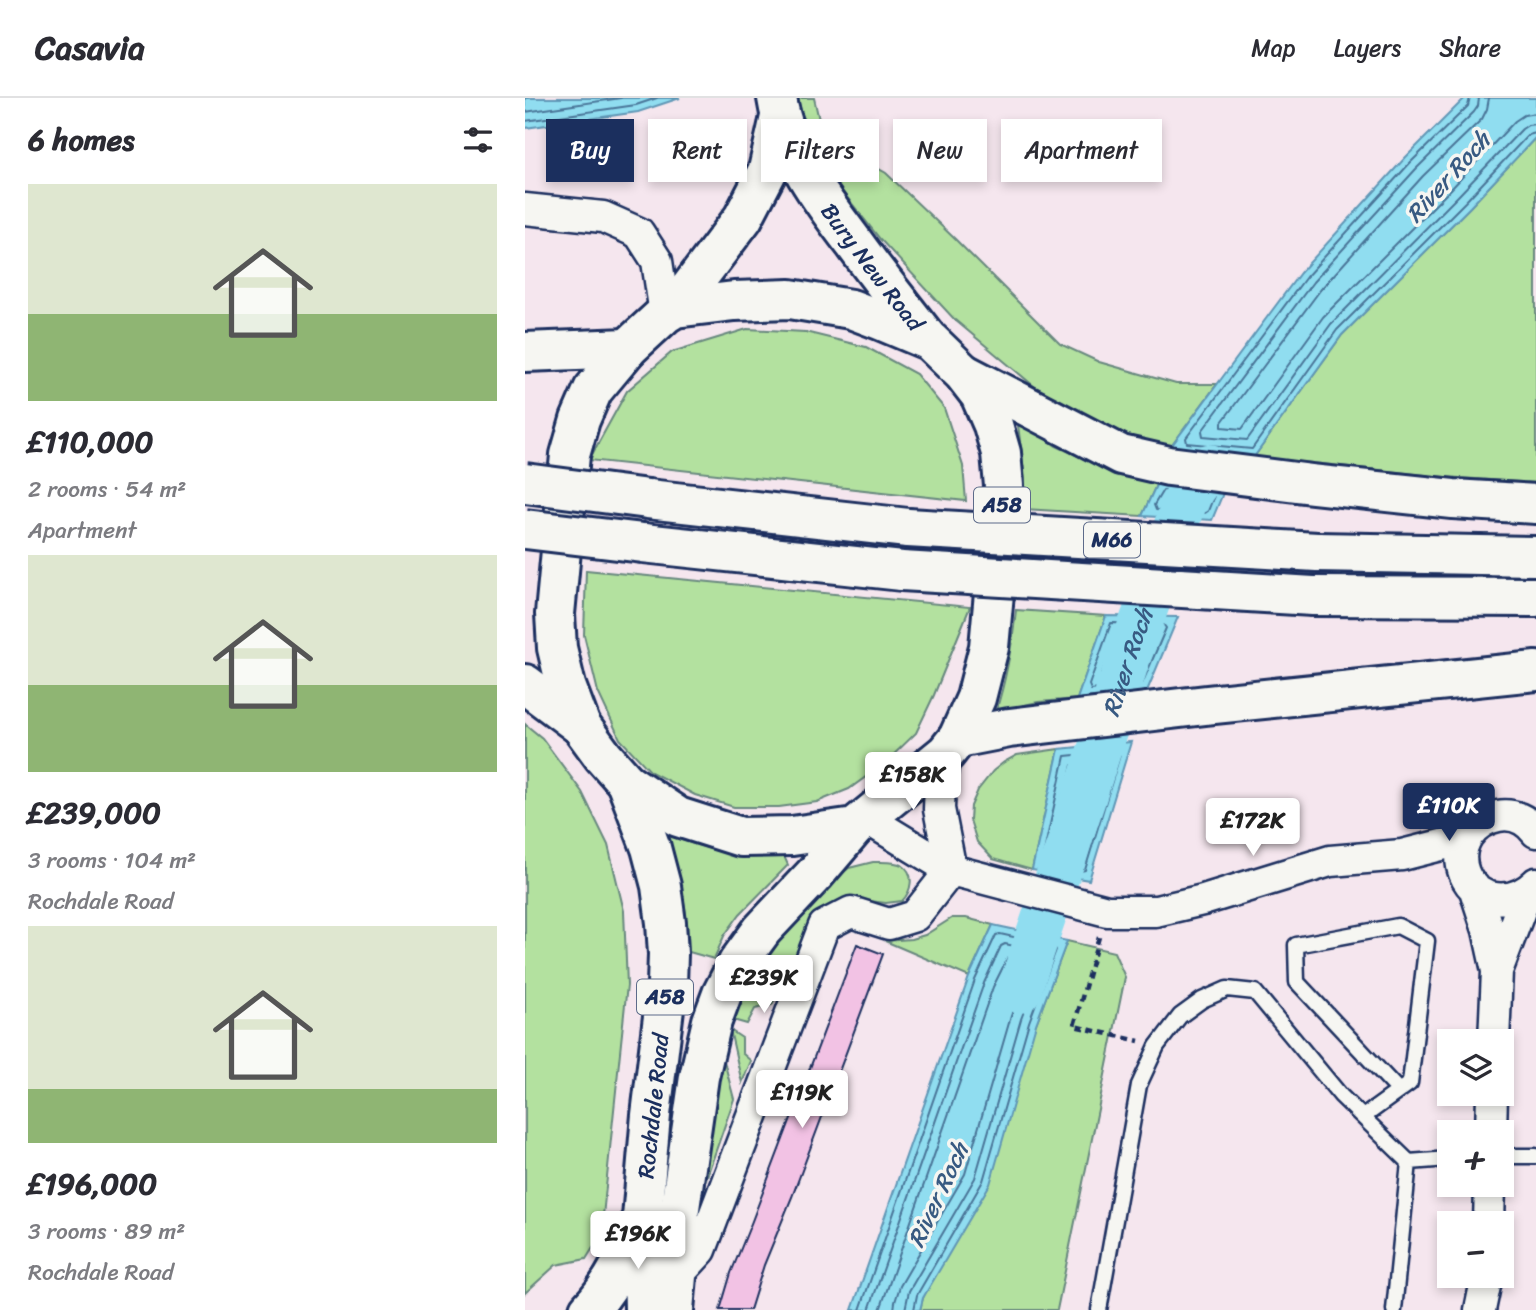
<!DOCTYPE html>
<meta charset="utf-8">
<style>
:root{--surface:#fff;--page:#f7f7f7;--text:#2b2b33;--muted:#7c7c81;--line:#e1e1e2;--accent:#1b2f5e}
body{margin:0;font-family:Sriracha,sans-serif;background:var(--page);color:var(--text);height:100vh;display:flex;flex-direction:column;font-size:26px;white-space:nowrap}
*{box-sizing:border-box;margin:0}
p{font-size:23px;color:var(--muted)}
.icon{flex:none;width:38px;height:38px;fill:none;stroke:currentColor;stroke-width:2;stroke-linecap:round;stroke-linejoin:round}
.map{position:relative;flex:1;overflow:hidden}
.panel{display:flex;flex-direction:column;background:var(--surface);width:525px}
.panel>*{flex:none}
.hud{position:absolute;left:21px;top:21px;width:665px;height:63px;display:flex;gap:14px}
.fabs{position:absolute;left:912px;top:931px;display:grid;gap:14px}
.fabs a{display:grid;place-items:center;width:77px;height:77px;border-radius:0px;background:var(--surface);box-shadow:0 4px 10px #0003;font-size:35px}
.price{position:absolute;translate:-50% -60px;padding:0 16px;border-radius:7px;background:#fff;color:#222;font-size:23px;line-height:46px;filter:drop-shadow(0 2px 4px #0008)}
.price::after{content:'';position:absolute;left:50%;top:42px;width:21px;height:16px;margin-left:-10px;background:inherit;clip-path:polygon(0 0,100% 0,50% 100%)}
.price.current{background:var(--accent);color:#fff}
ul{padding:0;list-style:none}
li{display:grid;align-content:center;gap:14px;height:371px;padding:0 28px}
li span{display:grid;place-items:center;height:217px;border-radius:0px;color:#555}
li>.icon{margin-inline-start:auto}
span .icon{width:126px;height:126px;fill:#fffc;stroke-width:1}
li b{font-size:30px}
h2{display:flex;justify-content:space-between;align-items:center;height:84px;padding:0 28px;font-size:30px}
.tag{padding:0 24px;border-radius:0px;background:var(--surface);box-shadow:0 4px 10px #0003;font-size:24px;line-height:63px}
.tag.current{background:var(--accent);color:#fff}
header{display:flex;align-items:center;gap:42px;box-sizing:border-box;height:98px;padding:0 35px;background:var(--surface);border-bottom:2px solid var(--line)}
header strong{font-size:33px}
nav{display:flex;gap:38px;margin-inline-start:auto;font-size:24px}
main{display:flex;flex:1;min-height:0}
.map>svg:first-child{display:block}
.green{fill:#b3e19f;stroke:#67887e;stroke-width:2}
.water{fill:#90ddf0;stroke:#6197b6;stroke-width:2}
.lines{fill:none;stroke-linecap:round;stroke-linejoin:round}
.shore{stroke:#4a7598;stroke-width:2}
.river{stroke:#90ddf0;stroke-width:44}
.building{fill:#f2c2e4;stroke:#1b2f5e;stroke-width:2}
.lane-casing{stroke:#1b2f5e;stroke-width:19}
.street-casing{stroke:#1b2f5e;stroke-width:35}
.secondary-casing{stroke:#1b2f5e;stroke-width:44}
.highway-casing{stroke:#1b2f5e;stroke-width:44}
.path{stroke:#1b2f5e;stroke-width:4.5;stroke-dasharray:7 5;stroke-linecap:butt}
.lane{stroke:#f6f6f2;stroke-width:14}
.street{stroke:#f6f6f2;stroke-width:30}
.secondary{stroke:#f6f6f2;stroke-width:38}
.highway{stroke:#f6f6f2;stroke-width:38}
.highway-bridge-casing{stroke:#1b2f5e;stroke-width:44;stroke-linecap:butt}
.highway-bridge{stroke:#f6f6f2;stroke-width:38}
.labels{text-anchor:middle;stroke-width:7;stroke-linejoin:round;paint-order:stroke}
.shield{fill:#f6f6f2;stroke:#5d6b8a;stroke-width:2}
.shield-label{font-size:21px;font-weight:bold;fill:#1b2f5e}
.street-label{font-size:23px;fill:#1b2f5e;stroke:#f6f6f2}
.water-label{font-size:24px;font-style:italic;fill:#385a82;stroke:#f6f6f2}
</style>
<header>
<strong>Casavia</strong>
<nav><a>Map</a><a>Layers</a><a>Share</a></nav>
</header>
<main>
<section class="panel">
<h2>6 homes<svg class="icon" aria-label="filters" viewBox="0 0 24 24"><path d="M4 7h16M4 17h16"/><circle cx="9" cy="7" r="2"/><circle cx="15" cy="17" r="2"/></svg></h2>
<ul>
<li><span style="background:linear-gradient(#dfe7d0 60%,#8fb573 0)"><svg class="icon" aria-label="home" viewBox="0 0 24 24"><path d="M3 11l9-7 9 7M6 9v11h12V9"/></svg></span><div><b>£110,000</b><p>2 rooms · 54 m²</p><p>Apartment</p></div></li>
<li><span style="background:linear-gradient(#dfe7d0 60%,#8fb573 0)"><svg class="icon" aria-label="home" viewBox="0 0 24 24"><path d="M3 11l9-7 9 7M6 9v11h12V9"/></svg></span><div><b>£239,000</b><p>3 rooms · 104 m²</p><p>Rochdale Road</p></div></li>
<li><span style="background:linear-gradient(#dfe7d0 75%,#8fb573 0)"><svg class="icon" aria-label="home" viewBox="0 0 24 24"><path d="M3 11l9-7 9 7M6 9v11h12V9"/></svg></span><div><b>£196,000</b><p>3 rooms · 89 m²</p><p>Rochdale Road</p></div></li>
</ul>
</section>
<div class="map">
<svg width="1011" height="1212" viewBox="0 0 1011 1212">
<rect width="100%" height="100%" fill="#f5e6ee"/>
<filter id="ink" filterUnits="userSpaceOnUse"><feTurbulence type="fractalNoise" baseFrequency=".0143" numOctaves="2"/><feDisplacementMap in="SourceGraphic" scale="14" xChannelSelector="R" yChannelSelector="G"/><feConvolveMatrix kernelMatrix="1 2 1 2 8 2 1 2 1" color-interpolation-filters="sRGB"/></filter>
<g filter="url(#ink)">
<path class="green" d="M273,0H289L298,39L361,75L430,141L535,246L574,264L651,286H692L645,350L608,344L541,315L430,222L355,141L314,89L291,51L276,13Z
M1011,39V385L919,379L729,359L817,237L945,109Z
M222,231L280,234L341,249L391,276L419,310L438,368L441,403L64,362L102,293L147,254Z
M492,320L531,348L571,366L632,385L617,418L499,411L500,380Z
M61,472L445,509L409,597L391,635L360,665L324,691L292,704L254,709H209L170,697L126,674L95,641L73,594L59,537Z
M491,512L581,518L552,601L513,604L471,613C482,579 487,548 491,512Z
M0,626L17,640L57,694L83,747L99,813L102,887L76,1137L61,1161L31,1167L0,1195Z
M534,651L507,772L468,761L452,744L445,722L446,708L453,692L468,673L479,664L492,657Z
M143,737C180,751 219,762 259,758L263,767L215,816L199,838L189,861L164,854C163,814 155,776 143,737Z
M348,764C357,764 369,763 377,767C391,776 386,794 377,803L361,805L328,801L285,826L247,907L230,911L222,926L201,920L205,903L292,795L324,770Z
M427,820H441L468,827L444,879L360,843L386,841L400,837Z
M542,843L589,854L600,879L532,1212H395L398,1200L511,926Z
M205,932L217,940V955L226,963L217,985Z
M194,944L209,1001L180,1084V1090L164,1127Z"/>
<path class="water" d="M0,0H155L113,14L0,30Z
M940,0H1011V39L945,109L817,237L729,359L645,350L775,175L880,60Z
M632,385L701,388L687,422L617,418Z
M581,518L653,519L622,593L552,601Z
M606,644L564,782L507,772L534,651Z
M468,827L542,843L511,926L465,1086L398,1200L395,1212H327L444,879Z"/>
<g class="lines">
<path class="shore" d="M945,0L943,8L885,65L781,179L661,340L662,345L727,351L812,232L940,104L1003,37L1011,35
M954,0L953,8L949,14L891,71L788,184L677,333L678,338L722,342L806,226L933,98L997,31L1003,27L1011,26
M964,0L962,11L957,21L898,78L796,191L697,324V329L717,331L798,219L926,91L990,23L999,17L1011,15
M0,14L96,0
M0,23L111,7L132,0
M638,392L686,394L689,398L683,413L680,415L631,412L629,407Z
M586,525L638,526L641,530L617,586L566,592L564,587Z
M592,534H625L628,538L611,578L579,582L576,577Z
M601,544L610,545L612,549L604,568L594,569L592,565L598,546Z
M591,653L594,654L595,657L560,772L556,773L518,766L517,763L540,658Z
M581,663L583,667L554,762L551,763L529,759L527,756L547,667L550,665Z
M566,674L568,679L547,749L542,751L540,747L555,677L558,675Z
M335,1212L450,882L471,837L475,836L529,848L531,852L504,924L458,1083L392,1197L389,1212
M344,1212L459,885L476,848L480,846L518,854L520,858L496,921L450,1080L384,1193L380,1212
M355,1212L468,889L483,859L503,862L505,866L486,918L440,1076L375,1188L370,1204L369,1212"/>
<path class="river" id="s1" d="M494,893L560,697L604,558L660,402L684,368"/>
</g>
<path class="building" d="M332,846L358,856L267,1099L239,1167L225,1212H195L206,1175L227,1123Z"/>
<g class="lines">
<defs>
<path id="lane" d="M838,1019L885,985L902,843L873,828L771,847L772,884L874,993
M976,1058H1011
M574,1212L614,987L632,948L655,918L677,902L702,891L730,894L816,998L884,1064L924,1061
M869,1212L884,1064"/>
<path id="street" d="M0,111L78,119L114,135L132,163L140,216
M421,655L415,684L414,711L426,772
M341,720L426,772L582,813H631L678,802L805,763L877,757L940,741
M1011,734C1002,722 988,715 973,718C947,723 929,748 939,775C952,807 989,807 1011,785
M949,789L963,832L972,873L969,943
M972,873L1002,794
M966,1034L967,996
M964,1125L965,1087
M152,1178L176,1152L299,828L326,814L364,826L390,818L426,772
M955,1212L962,1178"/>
<path id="secondary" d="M64,1212C89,1186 103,1153 117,1120"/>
<g id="highway">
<path id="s2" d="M252,0C260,54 297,103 329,145C352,177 377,208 401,239"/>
<path d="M265,201L326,211L355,222L405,243L438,275L455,297L468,327L476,355L479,388L464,549L451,600L433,640L421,655L330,729L267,738L216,739L153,719L101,684L78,658L56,628L41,588L32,550L30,516L45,357L55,322L68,292L103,250L140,216L150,210L209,203Z"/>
<path d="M150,210L218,120L243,72L255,19"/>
<path d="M0,254L103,250"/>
<path d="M440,276L596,357L644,368L787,386L928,401L1011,406"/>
<path d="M123,401L383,430"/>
<path d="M118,445L377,473"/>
<path d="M792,454L1011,458"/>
<path d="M788,498L1011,499"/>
<path d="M0,586L56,628"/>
<path d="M433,640L484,630L681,607L1011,573"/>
<path d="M101,684L126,750L136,788L141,825L143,856L142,886L126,1017L117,1120L119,1212"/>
<path d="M149,1212L152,1178L153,1124L174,979L187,923L197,896L213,865L237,832L290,776L330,729"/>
</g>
</defs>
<use href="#lane" class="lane-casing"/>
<use href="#street" class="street-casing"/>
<use href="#secondary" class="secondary-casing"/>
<use href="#highway" class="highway-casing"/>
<path class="path" d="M574,839L549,928L614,943"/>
<use href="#lane" class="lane"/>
<use href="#street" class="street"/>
<use href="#secondary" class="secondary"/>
<use href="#highway" class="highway"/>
<defs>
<path id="highway-bridge" d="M0,385L123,401
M383,430L792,454
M0,431L118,445
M377,473L788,498"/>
</defs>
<use href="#highway-bridge" class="highway-bridge-casing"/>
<use href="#highway-bridge" class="highway-bridge"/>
</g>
</g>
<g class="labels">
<g class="shield">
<rect x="449" y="389.5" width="56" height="35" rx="5"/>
<rect x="559" y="424.5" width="56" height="35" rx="5"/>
<rect x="112" y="881.5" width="56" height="35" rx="5"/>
</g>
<g class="shield-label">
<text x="477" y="414">A58</text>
<text x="587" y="449">M66</text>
<text x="140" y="906">A58</text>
</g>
<g class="street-label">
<text dy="8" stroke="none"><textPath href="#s2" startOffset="196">Bury New Road</textPath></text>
<text transform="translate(128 1008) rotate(-84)" y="8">Rochdale Road</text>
</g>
<g class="water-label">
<text transform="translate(923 79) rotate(-48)" y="8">River Roch</text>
<text dy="8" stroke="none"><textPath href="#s1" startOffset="346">River Roch</textPath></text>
<text transform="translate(413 1097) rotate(-65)" y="8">River Roch</text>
</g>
</g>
</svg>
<div class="fabs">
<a><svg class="icon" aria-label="layers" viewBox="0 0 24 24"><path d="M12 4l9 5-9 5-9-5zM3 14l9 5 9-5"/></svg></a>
<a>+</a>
<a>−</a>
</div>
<b class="price" style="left:388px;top:714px">£158K</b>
<b class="price current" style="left:924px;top:745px">£110K</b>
<b class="price" style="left:728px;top:760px">£172K</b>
<b class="price" style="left:239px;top:917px">£239K</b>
<b class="price" style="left:277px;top:1032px">£119K</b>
<b class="price" style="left:113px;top:1173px">£196K</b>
<div class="hud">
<a class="tag current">Buy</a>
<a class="tag">Rent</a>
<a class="tag">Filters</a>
<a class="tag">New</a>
<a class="tag">Apartment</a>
</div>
</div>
</main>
